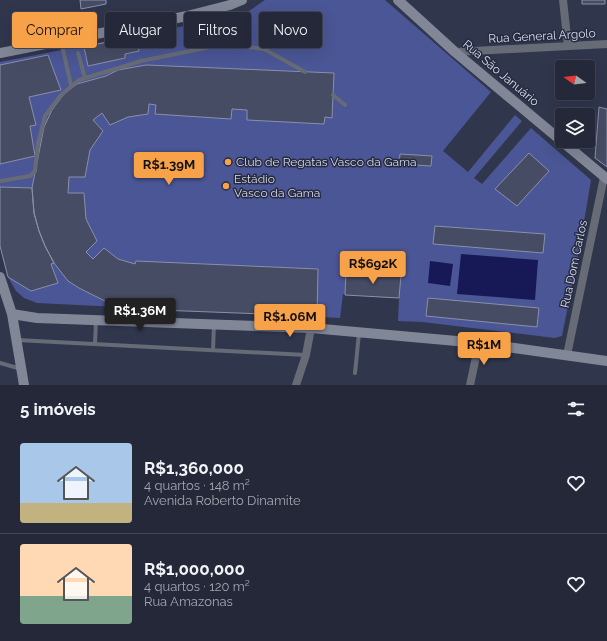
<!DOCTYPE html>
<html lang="pt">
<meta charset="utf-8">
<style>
:root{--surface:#242839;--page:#303444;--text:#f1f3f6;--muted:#a3a6ae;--line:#414453;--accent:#f7a149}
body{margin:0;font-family:Raleway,sans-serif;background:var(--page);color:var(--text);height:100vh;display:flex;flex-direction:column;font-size:15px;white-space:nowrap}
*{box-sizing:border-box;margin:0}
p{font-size:13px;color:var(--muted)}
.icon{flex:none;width:22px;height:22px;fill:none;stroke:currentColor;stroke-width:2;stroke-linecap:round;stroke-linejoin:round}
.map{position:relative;height:385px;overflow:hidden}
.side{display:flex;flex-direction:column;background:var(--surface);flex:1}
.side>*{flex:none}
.banner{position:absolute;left:12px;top:12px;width:400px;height:36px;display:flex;gap:8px}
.needle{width:26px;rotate:284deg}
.fabs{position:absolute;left:555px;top:60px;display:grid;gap:8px}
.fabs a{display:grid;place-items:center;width:40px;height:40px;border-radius:4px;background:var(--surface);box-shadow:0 4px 16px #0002,0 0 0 1px var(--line);font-size:20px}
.price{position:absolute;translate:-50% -34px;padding:0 9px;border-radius:4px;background:var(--accent);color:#111;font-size:13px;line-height:26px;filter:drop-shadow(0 1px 2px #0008)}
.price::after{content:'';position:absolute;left:50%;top:24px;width:12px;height:9px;margin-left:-6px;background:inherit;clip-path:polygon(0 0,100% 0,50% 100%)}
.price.current{background:#222;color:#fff}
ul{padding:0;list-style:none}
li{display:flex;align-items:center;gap:12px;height:100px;padding:0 20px}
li+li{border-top:1px solid var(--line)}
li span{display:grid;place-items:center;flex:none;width:112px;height:80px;border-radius:4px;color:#555}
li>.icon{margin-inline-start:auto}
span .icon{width:48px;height:48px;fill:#fffc;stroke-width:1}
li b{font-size:17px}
h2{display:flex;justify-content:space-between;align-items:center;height:48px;padding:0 20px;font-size:17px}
.pill{padding:0 14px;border-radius:4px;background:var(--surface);box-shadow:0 4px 16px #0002,0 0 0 1px var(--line);font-size:14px;line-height:36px}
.pill.current{background:var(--accent);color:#111}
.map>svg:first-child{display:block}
.green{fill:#4a5695}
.water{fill:#161956}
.building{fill:#464c63;stroke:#8990aa}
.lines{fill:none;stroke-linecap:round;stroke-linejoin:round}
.lane{stroke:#676b76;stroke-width:4}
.street{stroke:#676b76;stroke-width:8}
.secondary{stroke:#828798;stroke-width:10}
.poi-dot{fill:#f7a149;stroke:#262b41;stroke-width:1.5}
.labels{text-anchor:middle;stroke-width:3;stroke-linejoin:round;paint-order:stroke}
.street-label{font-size:12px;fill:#d6dae8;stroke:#262b41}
.poi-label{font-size:12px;fill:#d6dae8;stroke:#262b41;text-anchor:start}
</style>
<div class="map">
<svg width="607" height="385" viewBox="0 0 607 385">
<rect width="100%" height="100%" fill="#30364c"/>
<path class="green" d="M265,0H385L491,92L443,151L468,172L515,115L522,121L474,178L482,184L531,128L591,180L580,246L562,336L555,338L422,322L398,321L399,298L343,294L340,318L37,303L24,298L16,291L8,277L0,246V62L236,16L249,11Z"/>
<path class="water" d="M461,254L538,260L535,300L457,294Z
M430,261L453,264L450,286L428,283Z"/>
<path class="building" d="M80,0H106V4L81,9Z
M582,0H605V4H582Z
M136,36L139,51L125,54V58L88,66L84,47Z
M48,55L61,90L29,97L36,125L30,126L35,156L0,164V65Z
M146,65L334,73L332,118L325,117L324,124L247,120V110L232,109L231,119L155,114L156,105L149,104L148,114L128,117L110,125L102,113L93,120L103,131L90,150L85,177H69L68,193H84L86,219L97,241L86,252L93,259L104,248L118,259L135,264L136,261L318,269L317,316L132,309L109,303L79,288L68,281L54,263L45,246L39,231L34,213L32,188L44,127L52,110L64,94L77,84L106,76L118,70Z
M599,107L607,109V167L595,158Z
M529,153L549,171L517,206L495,189Z
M400,154L432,156L431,166L399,164Z
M0,187L32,188L34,213L39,231L45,246L54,263L51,264L58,283L31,291L8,277L0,246Z
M435,226L545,234L543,253L433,244Z
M346,272L401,275L399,298L345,295Z
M428,298L539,308L537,327L426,316Z"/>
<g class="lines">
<path class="lane" d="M218,9L222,19L225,44L264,49L305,72
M61,41L71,85
M78,53L85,78
M333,95L345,105
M0,181L30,176L35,171L38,143L45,116L61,95L79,80L141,61L225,44
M17,340L306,355
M95,344L96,320
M213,350L214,324
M0,363L21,369
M355,373L359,333"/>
<path class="street" d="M563,0L568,46
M455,52L607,44
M567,355L604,177
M296,385L306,355L311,328
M470,385L479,343"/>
<path class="secondary" d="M398,0L455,52L607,179
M0,53L187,16L230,5L242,0
M0,277L12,314L24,385
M12,314L37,318L311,328L479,343L607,361"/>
</g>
<g class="poi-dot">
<circle cx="228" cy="162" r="4"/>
<circle cx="226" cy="186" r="4"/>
</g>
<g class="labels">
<g class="street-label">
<text transform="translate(542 36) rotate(-3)" y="4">Rua General Argolo</text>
<text transform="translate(501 73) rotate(40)" y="4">Rua São Januário</text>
<text transform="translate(574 264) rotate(-78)" y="4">Rua Dom Carlos</text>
</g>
<g class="poi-label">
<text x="236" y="166">Club de Regatas Vasco da Gama</text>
<text x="234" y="183">Estádio<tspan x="234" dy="14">Vasco da Gama</tspan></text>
</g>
</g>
</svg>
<div class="fabs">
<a><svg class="needle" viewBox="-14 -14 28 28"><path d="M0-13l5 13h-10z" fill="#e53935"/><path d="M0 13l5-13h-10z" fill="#a3a6ae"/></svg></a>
<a><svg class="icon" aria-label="layers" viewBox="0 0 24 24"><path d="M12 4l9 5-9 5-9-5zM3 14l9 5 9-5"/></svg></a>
</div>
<b class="price" style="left:169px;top:186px">R$1.39M</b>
<b class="price" style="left:373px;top:285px">R$692K</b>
<b class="price current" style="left:140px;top:332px">R$1.36M</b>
<b class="price" style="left:290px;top:338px">R$1.06M</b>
<b class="price" style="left:484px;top:366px">R$1M</b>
<div class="banner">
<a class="pill current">Comprar</a>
<a class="pill">Alugar</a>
<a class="pill">Filtros</a>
<a class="pill">Novo</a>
</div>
</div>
<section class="side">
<h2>5 imóveis<svg class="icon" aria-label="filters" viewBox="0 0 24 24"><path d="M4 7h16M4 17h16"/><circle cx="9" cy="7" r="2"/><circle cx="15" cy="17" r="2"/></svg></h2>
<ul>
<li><span style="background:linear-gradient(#a9c7e8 75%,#c2b280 0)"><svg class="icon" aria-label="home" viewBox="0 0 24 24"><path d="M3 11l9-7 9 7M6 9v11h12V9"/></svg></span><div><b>R$1,360,000</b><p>4 quartos · 148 m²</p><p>Avenida Roberto Dinamite</p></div><svg class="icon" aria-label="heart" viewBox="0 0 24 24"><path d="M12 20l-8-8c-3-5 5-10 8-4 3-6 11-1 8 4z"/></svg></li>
<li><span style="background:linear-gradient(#ffd9b3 65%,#7fa58c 0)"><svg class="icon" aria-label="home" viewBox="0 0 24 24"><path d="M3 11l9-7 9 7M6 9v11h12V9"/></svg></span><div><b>R$1,000,000</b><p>4 quartos · 120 m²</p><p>Rua Amazonas</p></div><svg class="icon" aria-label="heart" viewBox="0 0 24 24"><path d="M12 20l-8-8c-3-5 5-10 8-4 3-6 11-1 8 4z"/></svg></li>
</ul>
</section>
